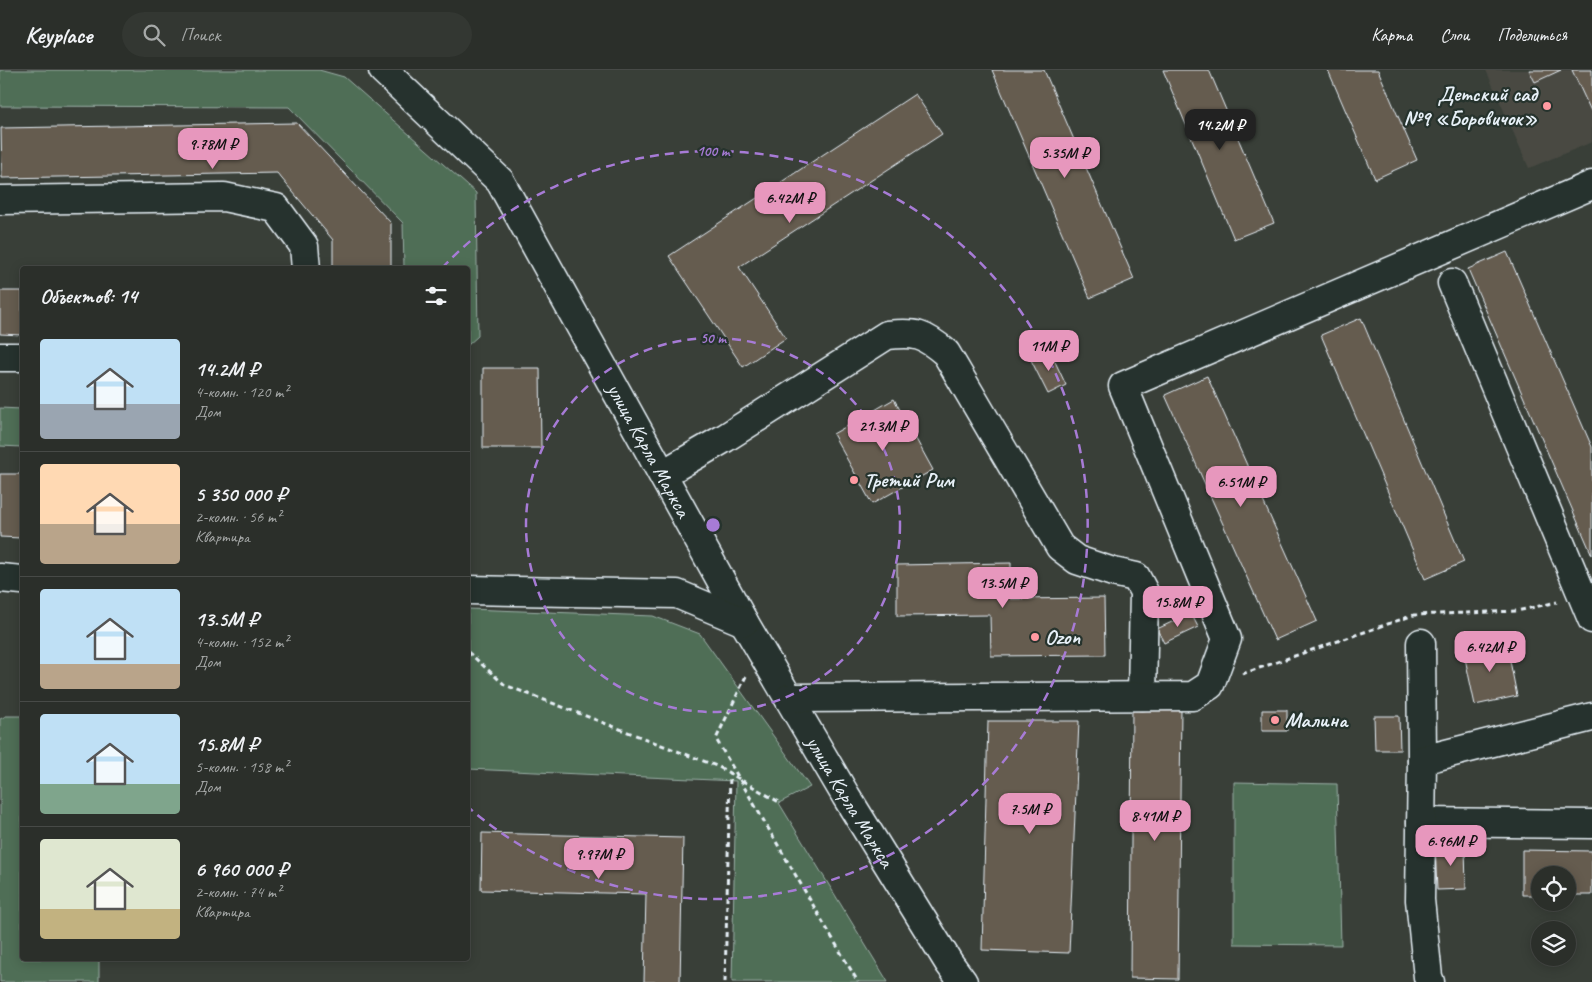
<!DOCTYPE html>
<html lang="ru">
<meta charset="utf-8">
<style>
:root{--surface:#2b2f2a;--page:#333732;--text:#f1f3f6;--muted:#a6a9a8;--line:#474a47;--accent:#e797bd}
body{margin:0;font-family:Caveat,sans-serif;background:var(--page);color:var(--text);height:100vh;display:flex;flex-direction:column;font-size:19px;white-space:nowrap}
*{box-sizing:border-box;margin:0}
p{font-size:16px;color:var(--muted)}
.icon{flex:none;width:28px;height:28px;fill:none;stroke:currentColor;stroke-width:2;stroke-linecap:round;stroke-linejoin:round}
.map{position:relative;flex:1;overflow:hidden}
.panel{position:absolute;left:20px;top:196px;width:450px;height:695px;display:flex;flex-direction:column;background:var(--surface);border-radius:5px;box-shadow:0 2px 12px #0003,0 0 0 1px var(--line)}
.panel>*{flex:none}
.fabs{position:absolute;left:1531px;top:796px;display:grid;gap:10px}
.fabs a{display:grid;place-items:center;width:45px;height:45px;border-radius:50%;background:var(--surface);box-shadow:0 2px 12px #0003,0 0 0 1px var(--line);font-size:25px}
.price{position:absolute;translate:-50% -42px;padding:0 11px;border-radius:10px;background:var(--accent);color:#111;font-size:16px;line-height:32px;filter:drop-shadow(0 1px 2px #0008)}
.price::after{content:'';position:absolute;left:50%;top:30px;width:15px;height:11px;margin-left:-8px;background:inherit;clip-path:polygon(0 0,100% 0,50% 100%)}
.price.current{background:#222;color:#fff}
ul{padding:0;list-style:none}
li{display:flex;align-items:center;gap:15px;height:125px;padding:0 20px}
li+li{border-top:1px solid var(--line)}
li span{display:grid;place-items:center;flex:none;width:140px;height:100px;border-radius:5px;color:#555}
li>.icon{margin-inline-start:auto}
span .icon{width:60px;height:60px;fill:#fffc;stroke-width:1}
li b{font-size:21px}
h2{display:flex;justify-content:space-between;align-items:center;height:60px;padding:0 20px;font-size:21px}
header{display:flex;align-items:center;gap:30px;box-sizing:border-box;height:70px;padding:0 25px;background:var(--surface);border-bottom:1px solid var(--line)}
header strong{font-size:24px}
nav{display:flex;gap:28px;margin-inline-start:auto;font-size:18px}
.search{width:350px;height:45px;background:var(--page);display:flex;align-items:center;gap:12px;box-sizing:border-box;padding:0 18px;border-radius:28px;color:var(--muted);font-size:19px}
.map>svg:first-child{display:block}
.built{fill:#494a43}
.green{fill:#4f6e57;stroke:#9cb0a8}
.building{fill:#655b50;stroke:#e8f1f8}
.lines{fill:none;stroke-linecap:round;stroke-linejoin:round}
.minor-casing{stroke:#e8f1f8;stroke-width:31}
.path{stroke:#e8f1f8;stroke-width:3;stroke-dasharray:5 4;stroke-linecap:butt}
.minor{stroke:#26332d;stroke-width:28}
.ring{fill:none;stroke:#a77bd6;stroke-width:2.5;stroke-dasharray:9 6}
.poi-dot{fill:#ff9aa2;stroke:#26332d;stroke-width:2}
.labels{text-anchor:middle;stroke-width:4.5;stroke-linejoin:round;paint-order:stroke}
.poi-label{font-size:21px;font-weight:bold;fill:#e8f1f8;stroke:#26332d;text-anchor:start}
.street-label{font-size:21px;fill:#e8f1f8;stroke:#26332d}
.centre{fill:#a77bd6;stroke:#26332d;stroke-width:2.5}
.ring-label{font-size:15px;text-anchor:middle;font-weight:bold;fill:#a77bd6;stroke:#26332d;stroke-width:4.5;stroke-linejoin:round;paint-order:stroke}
</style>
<header>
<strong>Keyplace</strong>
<div class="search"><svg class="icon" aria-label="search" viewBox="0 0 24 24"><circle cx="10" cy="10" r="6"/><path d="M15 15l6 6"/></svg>Поиск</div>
<nav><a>Карта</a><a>Слои</a><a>Поделиться</a></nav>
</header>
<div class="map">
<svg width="1592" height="912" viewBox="0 0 1592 912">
<rect width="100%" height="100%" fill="#393f38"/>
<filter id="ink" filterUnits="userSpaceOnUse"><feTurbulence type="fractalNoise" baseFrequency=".02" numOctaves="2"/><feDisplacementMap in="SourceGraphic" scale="10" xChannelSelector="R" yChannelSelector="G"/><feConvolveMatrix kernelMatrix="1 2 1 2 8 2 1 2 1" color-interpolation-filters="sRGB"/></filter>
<g filter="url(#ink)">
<path class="built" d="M1486,0H1592V72L1529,98Z"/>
<path class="green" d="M0,0H319L344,7L476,123L478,266L468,275V199H404L403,153L289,37L0,36Z
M0,338L22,339V377L0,376Z
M468,539L653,546L700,564L810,717L779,733L888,912H732L736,711L468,699Z
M6,646H22V889H99V912H0V649Z
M1234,712L1337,714L1341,875L1234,874Z"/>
<path class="building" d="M992,0H1044L1134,209L1090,228Z
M1163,0H1209L1274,153L1234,169Z
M1328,0H1378L1417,90L1375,109Z
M1529,0H1561L1535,12Z
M1572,0H1592V40L1591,41Z
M915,24L942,64L739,197L786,268L743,297L669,186Z
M297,53L391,153V199H333V170L277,103L2,108L1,58Z
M1507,182L1592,377V485L1468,199Z
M0,221H22V265L0,264Z
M1361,248L1464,492L1425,509L1321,265Z
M1050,281L1066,315L1048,324L1031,290Z
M483,298H540L541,378H483Z
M1207,306L1317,551L1275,570L1165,325Z
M894,329L933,400L872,434L833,364Z
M0,404H22V468L0,467Z
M1011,493V529L1104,528L1105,585L991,586L990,545L897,546V495Z
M1191,543L1198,557L1164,573L1157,559Z
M1506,571L1517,626L1475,635L1463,579Z
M1132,637H1181L1178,909L1130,908Z
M1262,640H1287V661H1262Z
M1374,646H1399L1400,680H1375Z
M988,651H1079L1069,883L982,880Z
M482,763L683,768L680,912H644L646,824L481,820Z
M1435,775H1465L1466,819L1437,820Z
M1522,780L1592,781V825H1568V805H1540V825H1522Z"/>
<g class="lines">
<defs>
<g id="minor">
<path id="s1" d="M383,0L500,111L744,552L846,726L949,893L963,912"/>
<path d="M0,130L224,127L276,138L304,176L306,199"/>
<path d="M1452,213L1592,549"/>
<path d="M0,287H22"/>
<path d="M663,404L725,368L887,265C916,262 924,264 946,283L1060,477L1077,490L1113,502L1136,507L1144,522L1142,626"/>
<path d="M0,508L22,510"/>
<path d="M468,520L677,524L744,552"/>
<path d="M1421,573L1422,690"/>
<path d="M789,628L1193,626L1210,615L1227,569L1123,316L1592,115"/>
<path d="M1421,752L1592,754"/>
<path d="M1430,912L1428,907L1420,830L1422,690L1592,647"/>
</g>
</defs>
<use href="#minor" class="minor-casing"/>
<path class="path" d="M468,582L505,615L719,697L779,732
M1242,604L1414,545L1517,541L1557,532
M746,606L716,669L858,912
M725,912L730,704"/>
<use href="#minor" class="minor"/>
</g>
</g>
<g class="ring">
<circle cx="713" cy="455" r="187"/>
<path d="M442 198A374 374 0 1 1 468 737"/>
</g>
<g class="poi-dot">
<circle cx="1547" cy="36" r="5"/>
<circle cx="854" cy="410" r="5"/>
<circle cx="1035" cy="567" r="5"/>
<circle cx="1275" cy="650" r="5"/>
</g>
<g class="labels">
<g class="poi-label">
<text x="1537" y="31" text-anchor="end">Детский сад<tspan x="1537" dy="24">№9 «Боровичок»</tspan></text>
<text x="864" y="417">Третий Рим</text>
<text x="1045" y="574">Ozon</text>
<text x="1285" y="657">Малина</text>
</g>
<g class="street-label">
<text dy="7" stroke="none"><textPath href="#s1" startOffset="469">улица Карла Маркса</textPath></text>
<text dy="7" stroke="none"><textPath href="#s1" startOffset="874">улица Карла Маркса</textPath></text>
</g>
</g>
<circle cx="713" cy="455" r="8" class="centre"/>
<g class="ring-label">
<text x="713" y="86">100 m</text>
<text x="713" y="273">50 m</text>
</g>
</svg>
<div class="fabs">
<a><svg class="icon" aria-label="locate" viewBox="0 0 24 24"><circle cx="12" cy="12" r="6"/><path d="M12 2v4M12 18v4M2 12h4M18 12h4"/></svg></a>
<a><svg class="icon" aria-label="layers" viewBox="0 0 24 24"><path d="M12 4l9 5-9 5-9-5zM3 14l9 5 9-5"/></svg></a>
</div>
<b class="price current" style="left:1220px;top:81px">14.2M ₽</b>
<b class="price" style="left:213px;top:100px">9.78M ₽</b>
<b class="price" style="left:1065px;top:109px">5.35M ₽</b>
<b class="price" style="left:790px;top:154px">6.42M ₽</b>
<b class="price" style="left:1049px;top:302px">11M ₽</b>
<b class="price" style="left:883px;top:382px">21.3M ₽</b>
<b class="price" style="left:1241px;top:438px">6.51M ₽</b>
<b class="price" style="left:1003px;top:539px">13.5M ₽</b>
<b class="price" style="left:1178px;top:558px">15.8M ₽</b>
<b class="price" style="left:1490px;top:603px">6.42M ₽</b>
<b class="price" style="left:1030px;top:765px">7.5M ₽</b>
<b class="price" style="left:1155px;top:772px">8.41M ₽</b>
<b class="price" style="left:1451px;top:797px">6.96M ₽</b>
<b class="price" style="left:599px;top:810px">9.97M ₽</b>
<section class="panel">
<h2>Объектов: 14<svg class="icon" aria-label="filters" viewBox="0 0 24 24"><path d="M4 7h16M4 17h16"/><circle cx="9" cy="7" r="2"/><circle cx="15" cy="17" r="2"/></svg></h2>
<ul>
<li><span style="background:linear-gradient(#bfe0f5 65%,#9aa5b1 0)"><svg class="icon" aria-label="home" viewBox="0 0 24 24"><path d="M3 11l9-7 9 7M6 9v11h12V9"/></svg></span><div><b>14.2M ₽</b><p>4-комн. · 120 m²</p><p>Дом</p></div></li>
<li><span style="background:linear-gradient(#ffd9b3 60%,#b9a48a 0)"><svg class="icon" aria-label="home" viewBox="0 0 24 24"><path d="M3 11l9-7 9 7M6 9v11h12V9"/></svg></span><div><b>5 350 000 ₽</b><p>2-комн. · 56 m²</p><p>Квартира</p></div></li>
<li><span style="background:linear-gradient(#bfe0f5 75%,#b9a48a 0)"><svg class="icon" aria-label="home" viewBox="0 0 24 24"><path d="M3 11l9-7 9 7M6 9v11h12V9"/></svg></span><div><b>13.5M ₽</b><p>4-комн. · 152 m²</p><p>Дом</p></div></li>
<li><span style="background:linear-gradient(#bfe0f5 70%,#7fa58c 0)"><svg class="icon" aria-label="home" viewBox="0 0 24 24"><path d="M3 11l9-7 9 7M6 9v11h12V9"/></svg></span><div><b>15.8M ₽</b><p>5-комн. · 158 m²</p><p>Дом</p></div></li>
<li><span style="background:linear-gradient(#dfe7d0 70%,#c2b280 0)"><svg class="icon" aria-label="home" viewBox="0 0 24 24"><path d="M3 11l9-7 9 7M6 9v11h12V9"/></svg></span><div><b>6 960 000 ₽</b><p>2-комн. · 74 m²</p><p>Квартира</p></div></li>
</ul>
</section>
</div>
